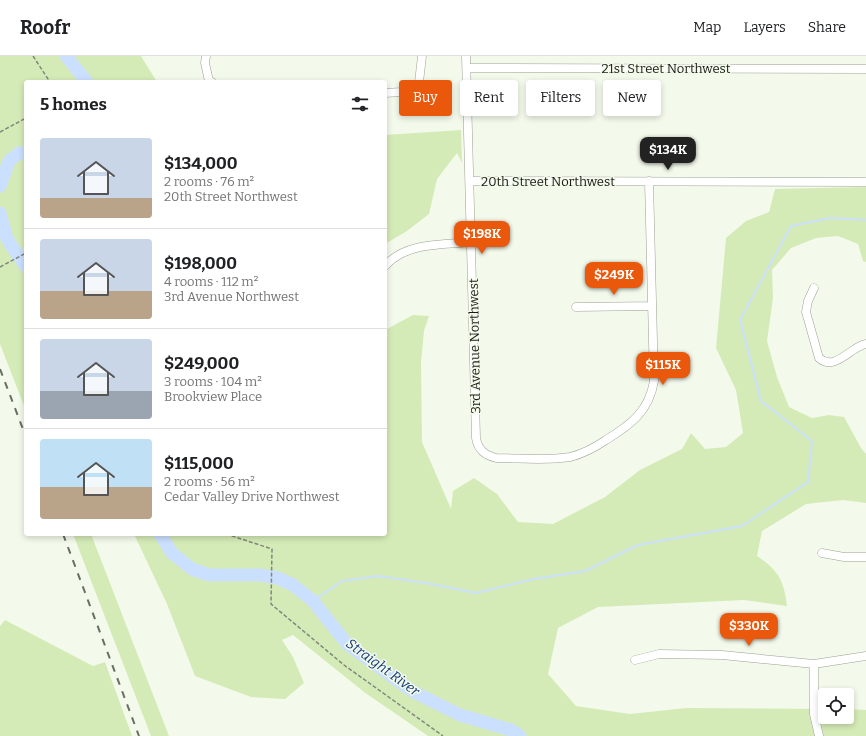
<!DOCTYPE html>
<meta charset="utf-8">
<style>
:root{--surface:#fff;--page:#f6f6f6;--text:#202124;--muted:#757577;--line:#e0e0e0;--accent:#ea580c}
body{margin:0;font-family:Bitter,serif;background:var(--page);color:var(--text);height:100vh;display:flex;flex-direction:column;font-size:15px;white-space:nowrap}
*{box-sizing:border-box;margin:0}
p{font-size:13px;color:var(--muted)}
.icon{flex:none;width:22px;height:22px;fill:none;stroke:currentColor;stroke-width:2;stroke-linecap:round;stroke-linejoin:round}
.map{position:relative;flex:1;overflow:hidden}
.side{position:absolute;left:24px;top:24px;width:363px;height:456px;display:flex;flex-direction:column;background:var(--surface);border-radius:4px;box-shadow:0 2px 6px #0003}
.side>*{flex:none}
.guide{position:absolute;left:399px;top:24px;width:380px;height:36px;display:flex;gap:8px}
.fabs{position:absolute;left:818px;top:632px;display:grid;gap:8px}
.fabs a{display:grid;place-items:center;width:36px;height:36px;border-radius:4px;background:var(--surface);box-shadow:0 2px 6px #0003;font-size:20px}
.price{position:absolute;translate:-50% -34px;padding:0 9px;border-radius:8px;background:var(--accent);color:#fff;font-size:13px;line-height:26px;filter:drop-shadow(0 1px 2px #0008)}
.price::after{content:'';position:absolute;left:50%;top:24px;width:12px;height:9px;margin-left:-6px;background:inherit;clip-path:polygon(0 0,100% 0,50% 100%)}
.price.current{background:#222;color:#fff}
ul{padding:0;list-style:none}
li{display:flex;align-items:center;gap:12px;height:100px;padding:0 16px}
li+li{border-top:1px solid var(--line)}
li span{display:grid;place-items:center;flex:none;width:112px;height:80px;border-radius:4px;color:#555}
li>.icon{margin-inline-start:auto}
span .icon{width:48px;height:48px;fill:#fffc;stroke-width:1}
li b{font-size:17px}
h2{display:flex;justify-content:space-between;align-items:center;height:48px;padding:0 16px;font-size:17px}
.tag{padding:0 14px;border-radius:4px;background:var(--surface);box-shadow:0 2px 6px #0003;font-size:14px;line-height:36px}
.tag.current{background:var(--accent);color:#fff}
header{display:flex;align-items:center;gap:24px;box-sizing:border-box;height:56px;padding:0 20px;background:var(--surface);border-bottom:1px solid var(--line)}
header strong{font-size:19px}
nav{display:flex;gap:22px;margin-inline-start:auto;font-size:14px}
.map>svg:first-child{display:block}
.green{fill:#d5ebb7}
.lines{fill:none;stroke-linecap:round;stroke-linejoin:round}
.stream{stroke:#cbdffe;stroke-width:2}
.river{stroke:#cbdffe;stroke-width:13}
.minor-casing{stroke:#9ba193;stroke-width:9}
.path{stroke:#82877d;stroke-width:1.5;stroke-dasharray:4 2;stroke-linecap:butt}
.minor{stroke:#fff;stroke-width:8}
.rail{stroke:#696d64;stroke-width:2;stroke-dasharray:7 7;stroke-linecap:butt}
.labels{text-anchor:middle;stroke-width:3;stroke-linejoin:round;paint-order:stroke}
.street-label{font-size:13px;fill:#181b15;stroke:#f3faeb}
.water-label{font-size:14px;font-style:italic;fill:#143c77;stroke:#f3faeb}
</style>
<header>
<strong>Roofr</strong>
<nav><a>Map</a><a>Layers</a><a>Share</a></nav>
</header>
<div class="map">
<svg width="866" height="680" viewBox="0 0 866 680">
<rect width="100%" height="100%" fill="#f3faeb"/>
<path class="green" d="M0,0H141L157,26H26V355L0,288Z
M461,74L462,107L457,97L437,123L429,158L407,175L385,188V79Z
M866,131V206L863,205L858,188L838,180L816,182L791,192L772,214L773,242L767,285L777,321L789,351L812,362L829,359L844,361L861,392L866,398V447L843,444L806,448L762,475L757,500C778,514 784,524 787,550L744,544L598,551L558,572L548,618L576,650L630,658L686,652L825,653V661H847V653L866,654V680H428L364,636L293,579L282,584L293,601L304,627L285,643L251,641L195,620L167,548L134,478H385V274L413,259L429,260L424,275L421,306L422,386L451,453L453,435L474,422L497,438L518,466L553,468L605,441L640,414L682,393L691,377L705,393L726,391L743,377L736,334L716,292L726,182L746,165L769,156L775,133Z
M73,478H91L169,680H151Z
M5,564L93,610L105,606L132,680H0V570Z"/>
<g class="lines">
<path class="stream" d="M313,545L342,525L378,520L426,527L476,537L534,523L585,515L638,489L742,470L808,426L812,385L761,345L740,264L791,170L830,162L866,164"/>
<path class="river" d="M66,0L87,26
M0,130L9,105L19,97H26
M0,157L7,183L26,211
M160,478L172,497L192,513L209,519H260L278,522L293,529L313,545L347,588L412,635L460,659L511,674L520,680"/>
<defs>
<path id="minor" d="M206,0L205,7L209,25L212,26
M466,0L476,382C478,394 485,399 496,402C520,402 546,405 570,401C583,398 594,392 606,384C630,369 649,356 654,325L649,125
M467,12L866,13
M385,37L418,35L422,0
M470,125L866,126
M385,210C406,186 442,189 472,186
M814,232L808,245L806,256L819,302C835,316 850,291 866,288
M576,251L652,250
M822,497L844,501H866
M635,604L659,598L722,599L814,608L866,600
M814,608V658L819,680"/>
</defs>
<use href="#minor" class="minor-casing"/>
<path class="path" d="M33,0L50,26
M0,76L26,62
M0,211L26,197
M226,478L272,493L271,548L344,609L443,680"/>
<use href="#minor" class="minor"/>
<path class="rail" d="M0,313L26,381
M63,478L139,680"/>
</g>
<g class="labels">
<g class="street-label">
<text x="666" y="17">21st Street Northwest</text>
<text x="548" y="130">20th Street Northwest</text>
<text transform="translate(474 290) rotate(-91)" y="5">3rd Avenue Northwest</text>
</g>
<g class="water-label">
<text transform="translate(383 611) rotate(36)" y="5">Straight River</text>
</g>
</g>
</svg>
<div class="fabs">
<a><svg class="icon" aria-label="locate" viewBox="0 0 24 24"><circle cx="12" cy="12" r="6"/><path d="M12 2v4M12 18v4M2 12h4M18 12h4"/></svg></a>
</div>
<b class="price current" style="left:668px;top:115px">$134K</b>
<b class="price" style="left:482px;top:199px">$198K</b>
<b class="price" style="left:614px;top:240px">$249K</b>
<b class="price" style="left:663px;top:330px">$115K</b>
<b class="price" style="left:749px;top:591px">$330K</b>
<div class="guide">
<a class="tag current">Buy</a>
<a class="tag">Rent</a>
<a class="tag">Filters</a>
<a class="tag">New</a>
</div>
<section class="side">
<h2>5 homes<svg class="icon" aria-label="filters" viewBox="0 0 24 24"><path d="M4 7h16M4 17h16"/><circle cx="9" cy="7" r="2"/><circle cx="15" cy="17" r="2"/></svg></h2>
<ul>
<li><span style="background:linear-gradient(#c9d6e8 75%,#b9a48a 0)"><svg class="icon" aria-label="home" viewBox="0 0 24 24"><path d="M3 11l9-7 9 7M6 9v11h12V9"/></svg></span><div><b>$134,000</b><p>2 rooms · 76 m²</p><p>20th Street Northwest</p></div></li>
<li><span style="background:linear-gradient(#c9d6e8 65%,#b9a48a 0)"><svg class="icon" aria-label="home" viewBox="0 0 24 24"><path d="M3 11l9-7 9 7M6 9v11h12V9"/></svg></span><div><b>$198,000</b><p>4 rooms · 112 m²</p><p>3rd Avenue Northwest</p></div></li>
<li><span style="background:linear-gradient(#c9d6e8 65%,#9aa5b1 0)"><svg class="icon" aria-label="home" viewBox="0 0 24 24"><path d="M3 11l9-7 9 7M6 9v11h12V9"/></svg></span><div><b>$249,000</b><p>3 rooms · 104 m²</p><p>Brookview Place</p></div></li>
<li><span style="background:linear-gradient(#bfe0f5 60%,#b9a48a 0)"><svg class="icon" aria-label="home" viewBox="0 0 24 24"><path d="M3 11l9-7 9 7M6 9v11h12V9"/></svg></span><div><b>$115,000</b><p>2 rooms · 56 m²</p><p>Cedar Valley Drive Northwest</p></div></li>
</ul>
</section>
</div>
